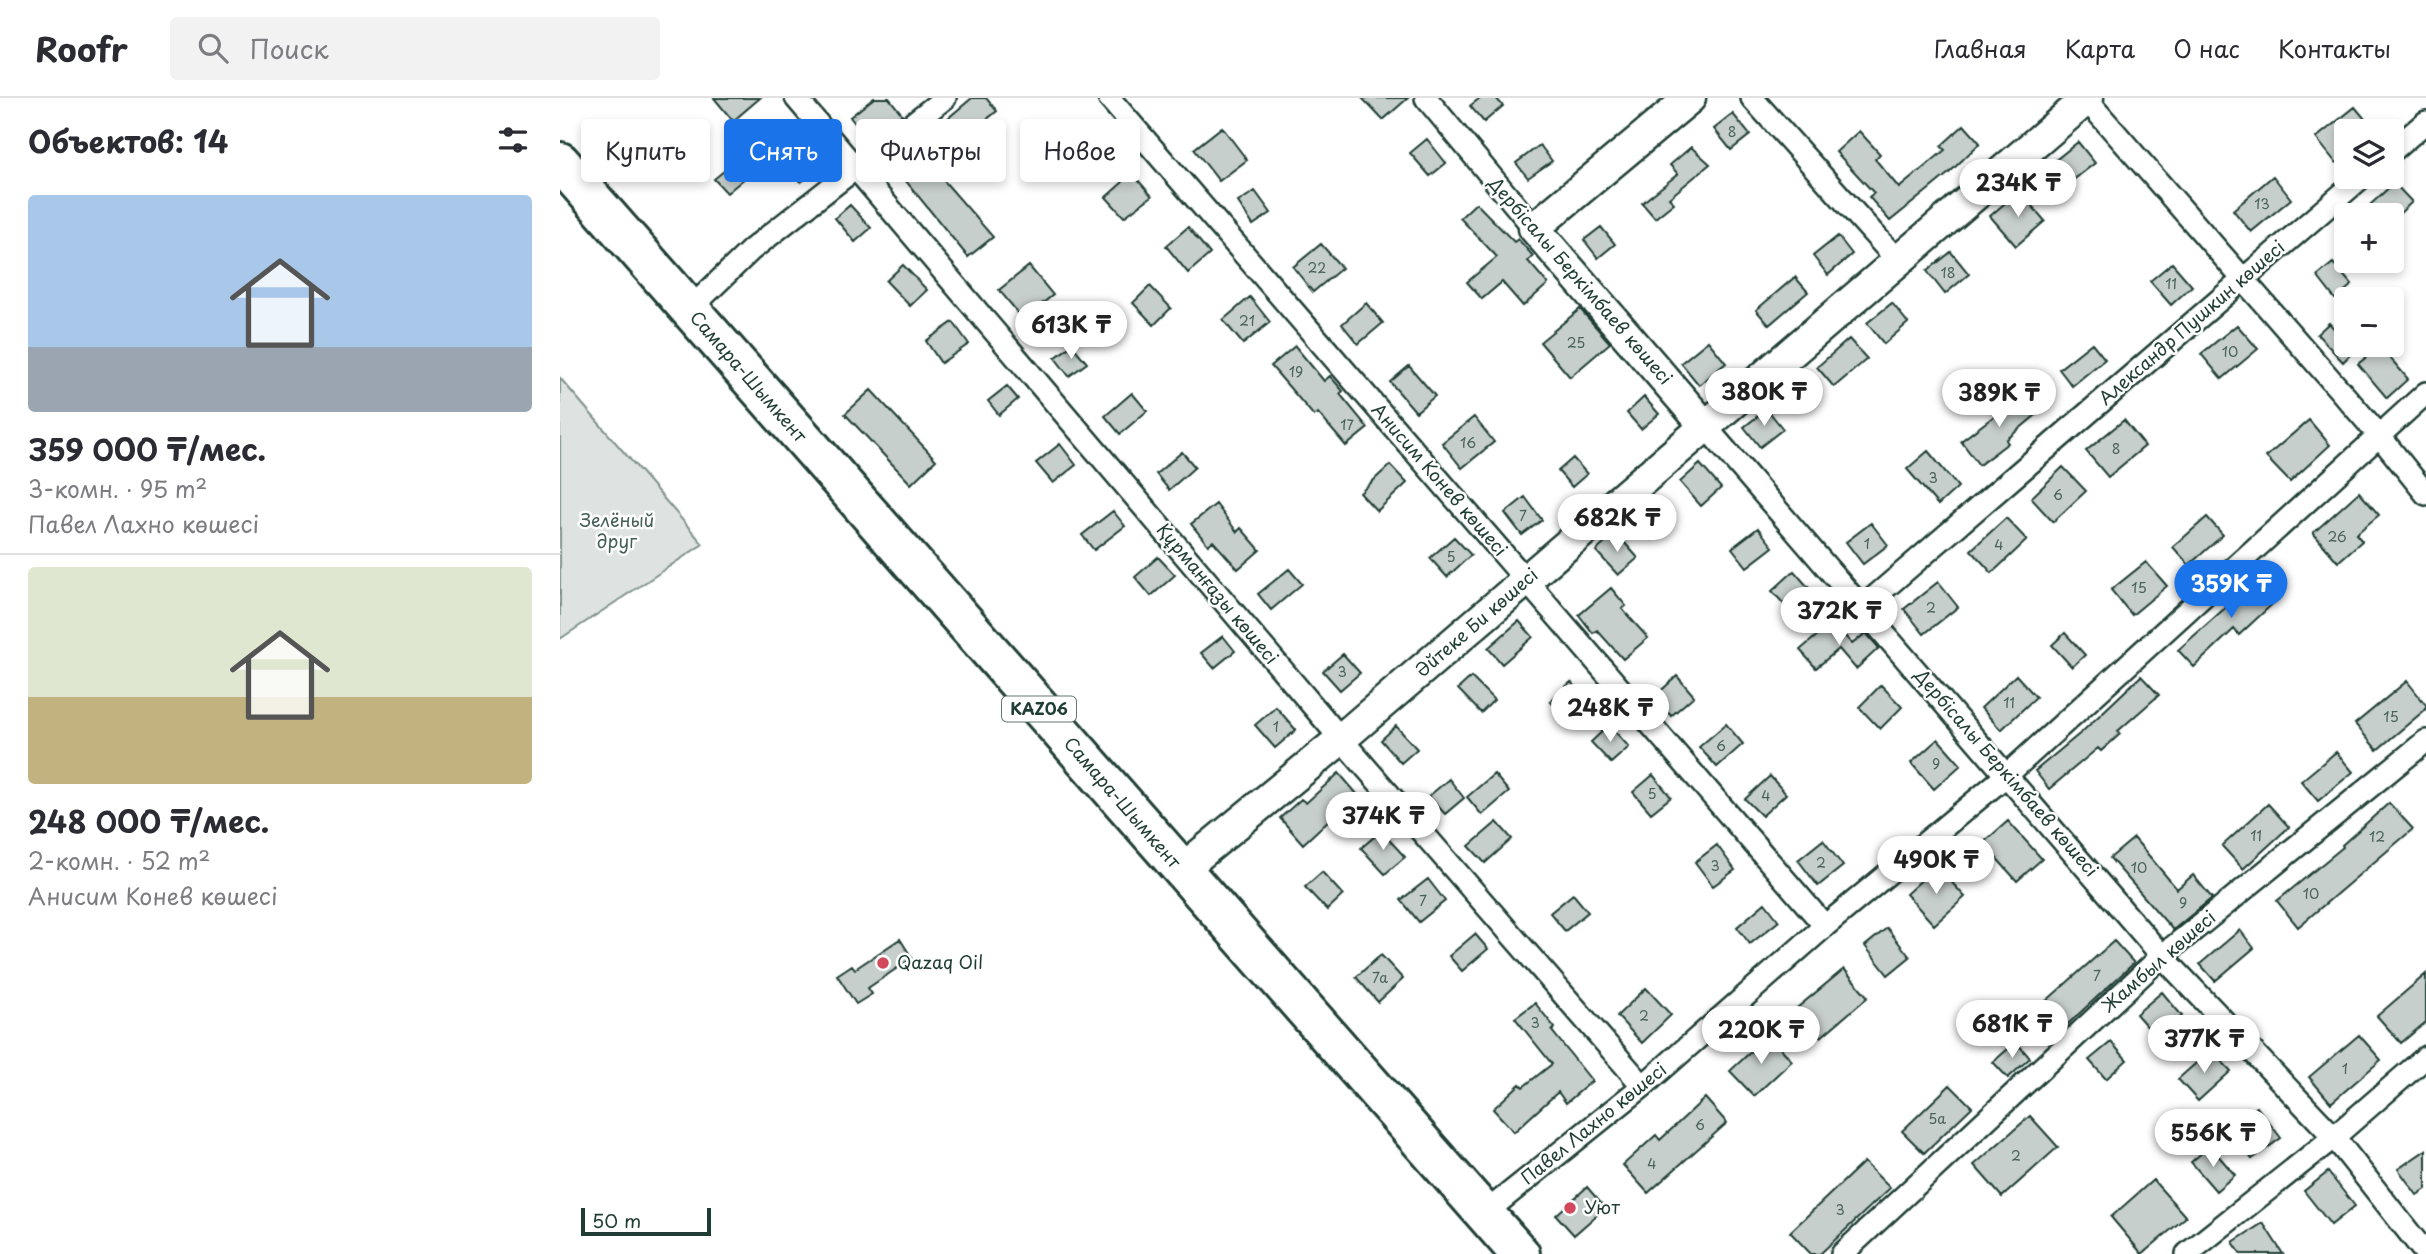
<!DOCTYPE html>
<html lang="ru">
<meta charset="utf-8">
<style>
:root{--surface:#fff;--page:#f2f2f3;--text:#2b2b33;--muted:#7c7c81;--line:#e1e1e2;--accent:#1a73e8}
body{margin:0;font-family:"Playpen Sans",sans-serif;background:var(--page);color:var(--text);height:100vh;display:flex;flex-direction:column;font-size:26px;white-space:nowrap}
*{box-sizing:border-box;margin:0}
p{font-size:23px;color:var(--muted)}
.icon{flex:none;width:38px;height:38px;fill:none;stroke:currentColor;stroke-width:2;stroke-linecap:round;stroke-linejoin:round}
.map{position:relative;flex:1;overflow:hidden}
.sheet{display:flex;flex-direction:column;background:var(--surface);width:560px}
.sheet>*{flex:none}
.hud{position:absolute;left:21px;top:21px;width:665px;height:63px;display:flex;gap:14px}
.controls{position:absolute;left:1774px;top:21px;display:grid;gap:14px}
.controls a{display:grid;place-items:center;width:70px;height:70px;border-radius:7px;background:var(--surface);box-shadow:0 4px 10px #0003;font-size:35px}
.scale{position:absolute;left:21px;bottom:18px;width:130px;box-sizing:border-box;padding-left:7px;border:4px solid #1f3d34;border-top:0;font-size:19px;line-height:24px;white-space:nowrap;color:#1f3d34;-webkit-text-stroke:5px #fff;paint-order:stroke}
.price{position:absolute;translate:-50% -60px;padding:0 16px;border-radius:24px;background:#fff;color:#222;font-size:23px;line-height:46px;filter:drop-shadow(0 2px 4px #0008)}
.price::after{content:'';position:absolute;left:50%;top:42px;width:21px;height:16px;margin-left:-10px;background:inherit;clip-path:polygon(0 0,100% 0,50% 100%)}
.price.active{background:var(--accent);color:#fff}
ul{padding:0;list-style:none}
li{display:grid;align-content:center;gap:14px;height:371px;padding:0 28px}
li+li{border-top:2px solid var(--line)}
li span{display:grid;place-items:center;height:217px;border-radius:7px;color:#555}
li>.icon{margin-inline-start:auto}
span .icon{width:126px;height:126px;fill:#fffc;stroke-width:1}
li b{font-size:30px}
h2{display:flex;justify-content:space-between;align-items:center;height:84px;padding:0 28px;font-size:30px}
.chip{padding:0 24px;border-radius:7px;background:var(--surface);box-shadow:0 4px 10px #0003;font-size:24px;line-height:63px}
.chip.active{background:var(--accent);color:#fff}
header{display:flex;align-items:center;gap:42px;box-sizing:border-box;height:98px;padding:0 35px;background:var(--surface);border-bottom:2px solid var(--line)}
header strong{font-size:33px}
nav{display:flex;gap:38px;margin-inline-start:auto;font-size:24px}
.search{width:490px;height:63px;background:var(--page);display:flex;align-items:center;gap:18px;box-sizing:border-box;padding:0 24px;border-radius:7px;color:var(--muted);font-size:26px}
main{display:flex;flex:1;min-height:0}
.map>svg:first-child{display:block}
.green{fill:#dee3e2;stroke:#7e908b;stroke-width:2}
.building{fill:#c7cfcc;stroke:#1f3d34;stroke-width:2}
.lines{fill:none;stroke-linecap:round;stroke-linejoin:round}
.street-casing{stroke:#1f3d34;stroke-width:26}
.secondary-casing{stroke:#1f3d34;stroke-width:35}
.highway-casing{stroke:#1f3d34;stroke-width:44}
.street{stroke:#fff;stroke-width:21}
.secondary{stroke:#fff;stroke-width:30}
.highway{stroke:#fff;stroke-width:38}
.poi-dot{fill:#d1495b;stroke:#fff;stroke-width:2.5}
.labels{text-anchor:middle;stroke-width:5;stroke-linejoin:round;paint-order:stroke}
.number-label{font-size:14px;fill:#49625a}
.shield{fill:#fff;stroke:#627771;stroke-width:2}
.shield-label{font-size:16px;font-weight:bold;fill:#1f3d34}
.street-label{font-size:18px;fill:#1f3d34;stroke:#fff}
.park-label{font-size:18px;fill:#455e57;stroke:#fff}
.poi-label{font-size:18px;fill:#1f3d34;stroke:#fff;text-anchor:start}
</style>
<header>
<strong>Roofr</strong>
<div class="search"><svg class="icon" aria-label="search" viewBox="0 0 24 24"><circle cx="10" cy="10" r="6"/><path d="M15 15l6 6"/></svg>Поиск</div>
<nav><a>Главная</a><a>Карта</a><a>О нас</a><a>Контакты</a></nav>
</header>
<main>
<section class="sheet">
<h2>Объектов: 14<svg class="icon" aria-label="filters" viewBox="0 0 24 24"><path d="M4 7h16M4 17h16"/><circle cx="9" cy="7" r="2"/><circle cx="15" cy="17" r="2"/></svg></h2>
<ul>
<li><span style="background:linear-gradient(#a9c7e8 70%,#9aa5b1 0)"><svg class="icon" aria-label="home" viewBox="0 0 24 24"><path d="M3 11l9-7 9 7M6 9v11h12V9"/></svg></span><div><b>359 000 ₸/мес.</b><p>3-комн. · 95 m²</p><p>Павел Лахно көшесі</p></div></li>
<li><span style="background:linear-gradient(#dfe7d0 60%,#c2b280 0)"><svg class="icon" aria-label="home" viewBox="0 0 24 24"><path d="M3 11l9-7 9 7M6 9v11h12V9"/></svg></span><div><b>248 000 ₸/мес.</b><p>2-комн. · 52 m²</p><p>Анисим Конев көшесі</p></div></li>
</ul>
</section>
<div class="map">
<svg width="1866" height="1156" viewBox="0 0 1866 1156">
<rect width="100%" height="100%" fill="#fff"/>
<filter id="ink" filterUnits="userSpaceOnUse"><feTurbulence type="fractalNoise" baseFrequency=".0143" numOctaves="2"/><feDisplacementMap in="SourceGraphic" scale="14" xChannelSelector="R" yChannelSelector="G"/><feConvolveMatrix kernelMatrix="1 2 1 2 8 2 1 2 1" color-interpolation-filters="sRGB"/></filter>
<g filter="url(#ink)">
<path class="green" d="M0,280L143,446L0,541Z"/>
<path class="building" d="M154,0H200L173,23Z
M314,0H329L342,16L308,42L290,19Z
M412,0H426L437,13L403,41L387,21Z
M802,0H848L823,22Z
M920,0H936L943,8L924,24L910,8Z
M1795,9L1815,33H1787V57L1776,65L1756,40Z
M1173,16L1190,37L1171,52L1154,31Z
M1404,27L1420,45L1389,75L1330,123L1309,99L1314,95L1276,54L1299,33L1320,56L1315,61L1339,90L1385,52L1381,48Z
M662,29L687,62L659,83L634,51Z
M867,41L886,65L870,78L850,55Z
M238,42L260,70L241,84L219,56Z
M1518,44L1535,65L1508,86L1492,65Z
M556,45L569,60L563,65L592,98L564,119L546,99L563,84L540,59Z
M980,47L992,63L968,80L956,65Z
M1131,49L1150,66L1109,100L1114,105L1095,120L1082,105L1118,76L1110,67Z
M358,53L433,139L408,159L336,71Z
M185,56L197,70L167,95L154,81Z
M1713,78L1731,101L1691,134L1673,112Z
M1834,85L1852,104L1838,117H1799Z
M695,93L711,115L693,127L678,104Z
M1459,93L1485,123L1456,148L1430,118Z
M916,105L954,144L958,141L973,158L968,163L988,186L963,208L942,184L922,201L907,184L937,159L900,120Z
M290,107L311,130L295,144L275,120Z
M628,129L650,156L628,175L606,148Z
M1041,129L1055,146L1038,160L1024,142Z
M1278,138L1292,156L1268,177L1253,158Z
M761,146L782,170L753,194L733,169Z
M1391,154L1409,176L1385,196L1367,173Z
M1612,165L1632,188L1611,207L1590,183Z
M1773,165L1792,187L1775,201L1757,178Z
M343,167L367,192L350,208L326,183Z
M469,168L493,197L463,221L439,192Z
M1235,179L1248,194L1209,227L1196,212Z
M590,188L611,210L594,227L573,205Z
M690,199L710,224L683,246L663,222Z
M806,205L823,225L798,246L782,226Z
M1332,205L1348,225L1324,246L1307,225Z
M1020,211L1050,245L1010,279L980,244Z
M393,224L409,246L381,265L366,243Z
M1769,225L1794,253L1783,264L1757,236Z
M1677,227L1698,251L1662,281L1641,256Z
M1289,241L1307,261L1274,289L1257,269Z
M1148,243L1166,265L1139,287L1121,265Z
M1532,245L1545,261L1512,288L1499,271Z
M512,247L527,265L509,278L495,260Z
M735,248L764,283L770,278L783,293L780,296L808,330L786,348L758,315L754,318L711,268Z
M1820,248L1848,281L1827,300L1798,266Z
M849,268L875,298L856,314L830,284Z
M447,288L458,301L439,317L428,303Z
M311,292L376,362L351,386L285,316Z
M572,295L587,313L560,336L545,318Z
M1458,295L1476,317L1446,342L1448,345L1419,367L1401,343L1441,313L1439,310Z
M1084,299L1099,316L1081,331L1067,315Z
M1207,311L1223,331L1200,349L1184,329Z
M914,319L934,344L902,370L882,345Z
M1564,322L1585,348L1548,379L1526,353Z
M1749,322L1770,347L1730,384L1706,359Z
M500,346L516,367L493,385L476,365Z
M1368,353L1398,389L1378,407L1347,371Z
M622,354L635,369L609,392L596,376Z
M1013,360L1027,376L1012,389L998,373Z
M1140,366L1161,390L1141,408L1120,384Z
M830,367L847,385L817,413L800,395Z
M1503,369L1526,393L1493,424L1471,400Z
M1799,394L1819,417L1796,436L1802,443L1778,464L1753,435Z
M965,399L982,422L962,437L945,415Z
M656,406L677,434L681,430L700,452L678,471L653,443L648,447L631,426Z
M553,413L565,428L534,452L522,437Z
M1647,419L1663,437L1629,467L1613,449Z
M1446,420L1467,442L1432,475L1411,452Z
M1311,425L1328,447L1303,466L1286,444Z
M1198,430L1213,449L1187,469L1172,450Z
M1056,435L1078,460L1058,477L1036,453Z
M894,439L911,457L887,479L870,460Z
M598,459L615,477L591,498L575,479Z
M1586,464L1607,488L1572,517L1551,492Z
M729,471L742,486L711,512L698,496Z
M1234,473L1255,497L1233,516L1212,493Z
M1701,478L1720,499L1679,537L1674,531L1634,569L1618,552Z
M1378,484L1398,509L1364,536L1344,511Z
M1051,490L1066,508L1062,511L1088,540L1063,561L1037,532L1033,535L1019,517Z
M959,523L973,539L942,566L928,550Z
M1273,524L1292,546L1306,535L1319,550L1296,571L1279,551L1256,570L1240,552Z
M1505,535L1525,557L1512,569L1492,547Z
M663,538L675,553L654,570L641,555Z
M783,556L800,575L780,592L763,573Z
M1456,577L1476,599L1441,632L1421,610Z
M1117,578L1134,598L1111,618L1094,599Z
M1581,578L1599,597L1558,633L1560,636L1541,653L1538,650L1489,691L1475,673L1523,633Z
M911,579L934,602L921,615L898,591Z
M1847,583L1866,607V611L1817,652L1795,626Z
M1011,584L1029,603L1008,622L990,603Z
M1321,587L1342,609L1320,631L1299,609Z
M716,609L736,632L715,650L695,627Z
M1166,626L1183,646L1157,669L1139,649Z
M1049,627L1069,649L1051,665L1031,644Z
M836,628L857,651L841,665L821,642Z
M1378,641L1401,667L1374,691L1351,665Z
M1776,654L1793,674L1758,703L1741,683Z
M779,675L797,696L743,746L720,720L741,701L746,705Z
M934,676L949,694L922,717L907,699Z
M1093,677L1111,699L1091,715L1073,694Z
M1210,678L1226,696L1202,718L1185,701Z
M889,681L904,700L885,716L869,698Z
M1829,705L1853,731L1738,829L1717,803L1783,749L1782,747Z
M1708,706L1729,729L1683,771L1662,748Z
M1448,723L1482,761L1457,783L1423,745Z
M937,724L952,741L925,765L909,748Z
M821,733L845,759L825,776L801,750Z
M1574,740L1617,791L1633,777L1652,800L1613,832L1550,760Z
M1263,742L1283,768L1258,788L1238,762Z
M1157,747L1175,772L1153,788L1135,764Z
M1377,768L1405,799L1374,827L1346,796Z
M762,774L783,797L767,812L745,789Z
M868,781L885,803L859,824L841,802Z
M1013,796L1028,814L1005,833L990,815Z
M1205,805L1219,823L1190,846L1177,829Z
M1327,830L1350,859L1328,877L1305,848Z
M1680,832L1694,850L1655,883L1640,866Z
M915,836L928,851L902,873L889,858Z
M340,841L352,860L308,890L312,896L296,906L277,877L292,867L295,871Z
M1554,843L1574,865L1497,936L1477,911Z
M821,857L843,881L818,904L796,879Z
M1284,871L1308,899L1261,939L1237,910Z
M1866,876V924L1841,945L1817,918Z
M1086,890L1111,917L1082,945L1057,918Z
M1602,894L1622,918L1597,940L1576,916Z
M975,905L995,930L992,933L1032,983L1006,1005L998,994L954,1034L933,1011L960,986L963,989L992,966L955,920Z
M1209,937L1232,963L1194,998L1170,973Z
M1799,937L1821,962L1771,1005L1749,979Z
M1456,944L1470,960L1448,980L1433,964Z
M1551,944L1567,962L1546,981L1529,962Z
M1651,952L1671,973L1638,1003L1618,981Z
M1390,987L1412,1009L1364,1055L1342,1033Z
M1145,1000L1167,1025L1088,1095L1063,1067L1096,1037L1100,1042Z
M1697,1009L1721,1040L1692,1061L1668,1030Z
M1470,1018L1498,1049L1442,1099L1414,1067Z
M1650,1048L1675,1077L1656,1093L1631,1064Z
M1866,1052V1091L1857,1097L1838,1071Z
M1304,1064L1330,1090L1260,1156H1251L1230,1134Z
M1768,1074L1795,1108L1771,1127L1744,1093Z
M1593,1082L1626,1119L1582,1156L1551,1119Z
M1027,1089L1045,1110L1014,1137L996,1117Z
M1703,1125L1723,1156H1681L1673,1144Z"/>
<g class="lines">
<defs>
<path id="street" d="M236,0L781,641L1083,988
M549,0L1265,828
M866,0L974,130
M1192,0L1338,163
M1525,0L1818,336L1866,396
M1832,53L1866,24
M129,212L191,152L385,0
M1145,328L1602,858L1774,1039L1866,1156
M1303,509L1802,79
M925,1115L1083,988L1265,828L1448,676L1866,295
M1282,1156L1602,858L1866,643
M1627,1156L1774,1039L1866,959"/>
<path id="secondary" d="M1130,0L974,130L1145,328
M621,772L781,641L1528,0"/>
<path id="highway" d="M0,64L960,1156"/>
</defs>
<use href="#street" class="street-casing"/>
<use href="#secondary" class="secondary-casing"/>
<use href="#highway" class="highway-casing"/>
<use href="#street" class="street"/>
<use href="#secondary" class="secondary"/>
<use href="#highway" class="highway"/>
</g>
</g>
<g class="poi-dot">
<circle cx="323" cy="865" r="7"/>
<circle cx="1010" cy="1110" r="7"/>
</g>
<g class="labels">
<g class="number-label">
<text x="1172" y="39">8</text>
<text x="1702" y="111">13</text>
<text x="757" y="175">22</text>
<text x="1388" y="180">18</text>
<text x="1611" y="191">11</text>
<text x="687" y="228">21</text>
<text x="1016" y="250">25</text>
<text x="1670" y="259">10</text>
<text x="736" y="279">19</text>
<text x="787" y="332">17</text>
<text x="908" y="350">16</text>
<text x="1556" y="356">8</text>
<text x="1373" y="385">3</text>
<text x="1498" y="402">6</text>
<text x="963" y="423">7</text>
<text x="1777" y="444">26</text>
<text x="1307" y="451">1</text>
<text x="1439" y="452">4</text>
<text x="891" y="464">5</text>
<text x="1579" y="495">15</text>
<text x="1371" y="515">2</text>
<text x="782" y="579">3</text>
<text x="1449" y="610">11</text>
<text x="1831" y="624">15</text>
<text x="716" y="634">1</text>
<text x="1161" y="653">6</text>
<text x="1376" y="671">9</text>
<text x="1092" y="701">5</text>
<text x="1206" y="703">4</text>
<text x="1696" y="743">11</text>
<text x="1817" y="744">12</text>
<text x="1261" y="770">2</text>
<text x="1155" y="773">3</text>
<text x="1579" y="775">10</text>
<text x="1751" y="801">10</text>
<text x="863" y="808">7</text>
<text x="1623" y="810">9</text>
<text x="1537" y="883">7</text>
<text x="820" y="885">7а</text>
<text x="1084" y="923">2</text>
<text x="975" y="930">3</text>
<text x="1785" y="976">1</text>
<text x="1377" y="1026">5а</text>
<text x="1140" y="1032">6</text>
<text x="1456" y="1063">2</text>
<text x="1092" y="1071">4</text>
<text x="1280" y="1117">3</text>
</g>
<rect class="shield" x="442" y="598.5" width="74" height="25" rx="5"/>
<g class="shield-label">
<text x="479" y="617">KАZ06</text>
</g>
<g class="street-label">
<text transform="translate(1020 183) rotate(49)" y="6">Дербісалы Беркімбаев көшесі</text>
<text transform="translate(1632 225) rotate(-41)" y="6">Александр Пушкин көшесі</text>
<text transform="translate(188 279) rotate(49)" y="6">Самара-Шымкент</text>
<text transform="translate(879 382) rotate(49)" y="6">Анисим Конев көшесі</text>
<text transform="translate(657 496) rotate(50)" y="6">Құрманғазы көшесі</text>
<text transform="translate(917 525) rotate(-41)" y="6">Әйтеке Би көшесі</text>
<text transform="translate(1446 675) rotate(49)" y="6">Дербісалы Беркімбаев көшесі</text>
<text transform="translate(562 705) rotate(49)" y="6">Самара-Шымкент</text>
<text transform="translate(1599 864) rotate(-41)" y="6">Жамбыл көшесі</text>
<text transform="translate(1034 1026) rotate(-39)" y="6">Павел Лахно көшесі</text>
</g>
<g class="park-label">
<text x="57" y="429">Зелёный<tspan x="57" dy="21">друг</tspan></text>
</g>
<g class="poi-label">
<text x="337" y="871">Qazaq Oil</text>
<text x="1024" y="1116">Уют</text>
</g>
</g>
</svg>
<div class="controls">
<a><svg class="icon" aria-label="layers" viewBox="0 0 24 24"><path d="M12 4l9 5-9 5-9-5zM3 14l9 5 9-5"/></svg></a>
<a>+</a>
<a>−</a>
</div>
<div class="scale">50 m</div>
<b class="price" style="left:1458px;top:121px">234K ₸</b>
<b class="price" style="left:511px;top:263px">613K ₸</b>
<b class="price" style="left:1204px;top:330px">380K ₸</b>
<b class="price" style="left:1439px;top:331px">389K ₸</b>
<b class="price" style="left:1057px;top:456px">682K ₸</b>
<b class="price active" style="left:1671px;top:522px">359K ₸</b>
<b class="price" style="left:1279px;top:549px">372K ₸</b>
<b class="price" style="left:1050px;top:646px">248K ₸</b>
<b class="price" style="left:823px;top:754px">374K ₸</b>
<b class="price" style="left:1376px;top:798px">490K ₸</b>
<b class="price" style="left:1452px;top:962px">681K ₸</b>
<b class="price" style="left:1201px;top:968px">220K ₸</b>
<b class="price" style="left:1644px;top:977px">377K ₸</b>
<b class="price" style="left:1653px;top:1071px">556K ₸</b>
<div class="hud">
<a class="chip">Купить</a>
<a class="chip active">Снять</a>
<a class="chip">Фильтры</a>
<a class="chip">Новое</a>
</div>
</div>
</main>
